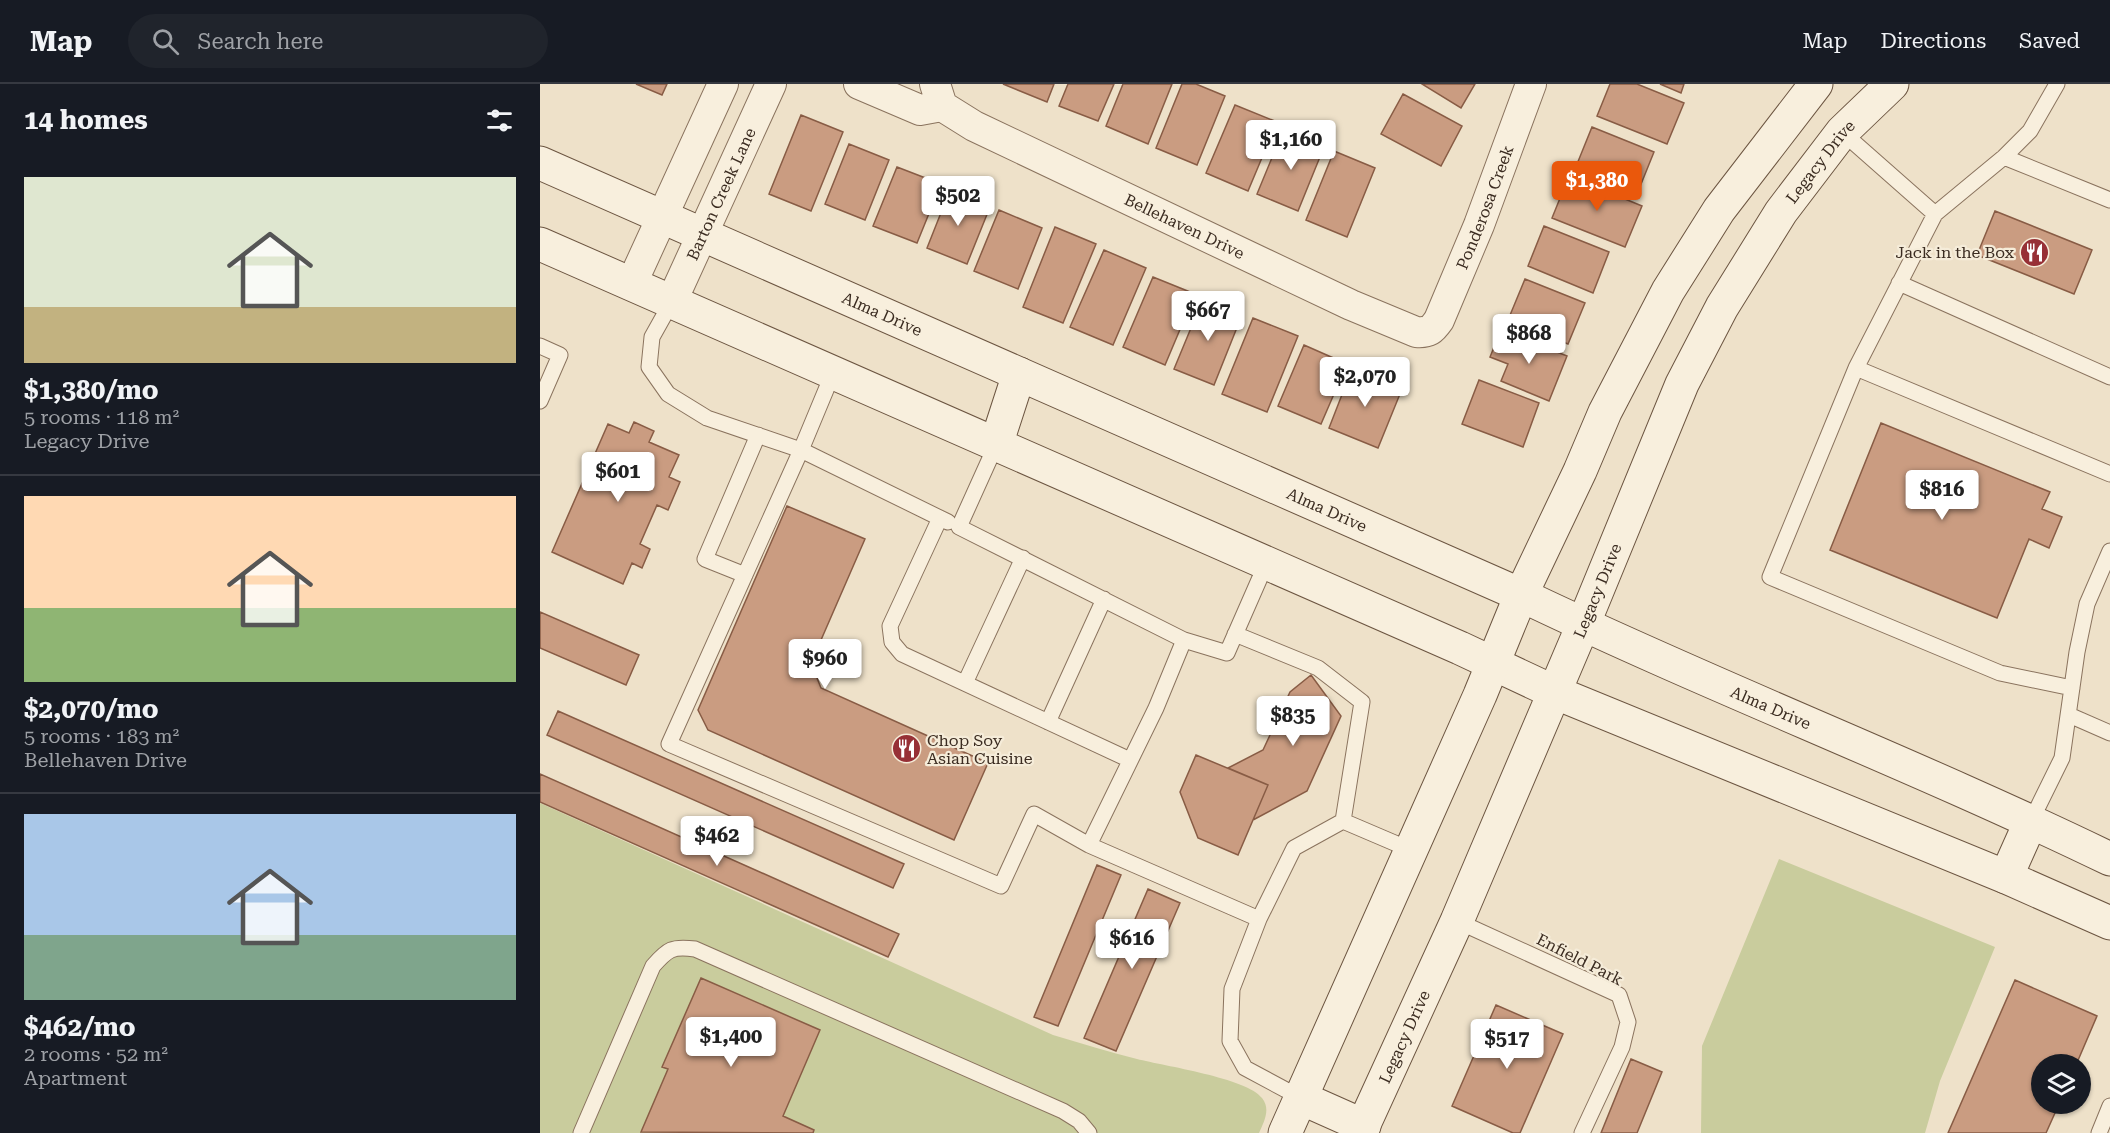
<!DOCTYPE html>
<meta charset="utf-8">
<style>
:root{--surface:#171b24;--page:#20242c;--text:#f1f3f6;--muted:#9ea1a6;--line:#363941;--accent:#ea580c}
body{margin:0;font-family:"Roboto Serif",serif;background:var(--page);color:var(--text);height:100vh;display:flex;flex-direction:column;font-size:22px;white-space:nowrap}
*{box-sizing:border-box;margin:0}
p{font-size:20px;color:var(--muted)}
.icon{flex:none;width:33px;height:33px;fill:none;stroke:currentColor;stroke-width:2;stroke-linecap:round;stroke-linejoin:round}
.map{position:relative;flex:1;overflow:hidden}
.side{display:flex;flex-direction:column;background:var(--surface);width:540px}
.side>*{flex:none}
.controls{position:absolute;left:1491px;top:970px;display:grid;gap:12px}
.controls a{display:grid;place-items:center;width:60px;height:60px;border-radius:50%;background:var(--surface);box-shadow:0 2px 4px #0004;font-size:30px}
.price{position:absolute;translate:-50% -51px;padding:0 14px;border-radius:6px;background:#fff;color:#222;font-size:20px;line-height:39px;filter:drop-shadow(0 2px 3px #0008)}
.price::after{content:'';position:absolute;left:50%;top:36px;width:18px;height:14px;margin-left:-9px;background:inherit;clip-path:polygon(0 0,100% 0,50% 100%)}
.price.active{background:var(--accent);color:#fff}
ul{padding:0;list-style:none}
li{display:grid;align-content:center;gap:12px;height:318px;padding:0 24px}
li+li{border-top:2px solid var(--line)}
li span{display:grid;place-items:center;height:186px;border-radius:0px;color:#555}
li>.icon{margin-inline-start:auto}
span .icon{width:108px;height:108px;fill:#fffc;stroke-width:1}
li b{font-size:26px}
h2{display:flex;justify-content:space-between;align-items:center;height:72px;padding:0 24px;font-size:26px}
header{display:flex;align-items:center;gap:36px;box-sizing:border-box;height:84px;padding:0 30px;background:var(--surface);border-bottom:2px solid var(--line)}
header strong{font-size:28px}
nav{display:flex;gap:33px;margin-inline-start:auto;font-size:21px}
.search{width:420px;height:54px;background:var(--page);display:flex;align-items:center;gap:15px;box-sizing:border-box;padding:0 21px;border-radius:33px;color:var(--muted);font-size:22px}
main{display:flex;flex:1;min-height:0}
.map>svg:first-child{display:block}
.green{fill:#c9cc9d}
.building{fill:#ca9c81;stroke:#885c45;stroke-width:1.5}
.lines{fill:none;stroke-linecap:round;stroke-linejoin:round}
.lane-casing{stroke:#8a735e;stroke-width:17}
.street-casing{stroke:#8a735e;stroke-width:32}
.secondary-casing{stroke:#6c5541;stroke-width:35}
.lane{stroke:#f8efdd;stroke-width:15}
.street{stroke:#f8efdd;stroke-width:30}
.secondary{stroke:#f8efdd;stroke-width:33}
.labels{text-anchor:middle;stroke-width:4.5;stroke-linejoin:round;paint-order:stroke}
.street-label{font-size:16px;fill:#3b2c21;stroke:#f5ecd9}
.poi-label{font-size:16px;fill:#3b2c21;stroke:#f5ecd9;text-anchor:end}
</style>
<header>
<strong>Map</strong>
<div class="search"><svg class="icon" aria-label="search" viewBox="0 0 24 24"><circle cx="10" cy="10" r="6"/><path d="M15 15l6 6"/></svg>Search here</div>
<nav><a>Map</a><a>Directions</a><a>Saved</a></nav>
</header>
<main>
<section class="side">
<h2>14 homes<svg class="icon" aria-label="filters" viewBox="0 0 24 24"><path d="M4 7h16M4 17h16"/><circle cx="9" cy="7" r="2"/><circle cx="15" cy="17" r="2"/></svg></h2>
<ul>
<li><span style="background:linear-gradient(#dfe7d0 70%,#c2b280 0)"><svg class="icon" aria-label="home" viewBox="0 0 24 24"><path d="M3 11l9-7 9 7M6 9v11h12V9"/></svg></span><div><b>$1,380/mo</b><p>5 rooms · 118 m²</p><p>Legacy Drive</p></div></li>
<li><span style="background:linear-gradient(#ffd9b3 60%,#8fb573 0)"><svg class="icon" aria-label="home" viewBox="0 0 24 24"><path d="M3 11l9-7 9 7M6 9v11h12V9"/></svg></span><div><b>$2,070/mo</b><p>5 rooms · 183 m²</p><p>Bellehaven Drive</p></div></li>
<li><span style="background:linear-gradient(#a9c7e8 65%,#7fa58c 0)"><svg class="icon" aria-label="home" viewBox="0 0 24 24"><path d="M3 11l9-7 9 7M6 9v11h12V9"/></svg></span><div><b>$462/mo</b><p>2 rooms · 52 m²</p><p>Apartment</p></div></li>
</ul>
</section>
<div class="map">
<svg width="1570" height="1049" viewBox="0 0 1570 1049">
<rect width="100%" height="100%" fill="#eee1c9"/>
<path class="green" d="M0,719L513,951C541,959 569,968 597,975C624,982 707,994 722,1014C731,1025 724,1038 719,1049H0Z
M1239,775L1455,863L1400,997L1385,1049H1161L1162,962Z"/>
<path class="building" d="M96,0H127L122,11Z
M463,0H514L507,18Z
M528,0H574L558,37L519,22Z
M583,0H632L608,60L566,42Z
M642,0H656L685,12L657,81L616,64Z
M882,0H935L921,24Z
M1070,0H1097L1144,19L1127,60L1057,32Z
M1120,0H1144L1141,9Z
M863,10L922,42L901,82L841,50Z
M695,21L737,38L708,107L666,89Z
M261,31L303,48L271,127L229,110Z
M1052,43L1114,68L1097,110L1035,85Z
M743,47L784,63L758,127L717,110Z
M309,60L349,76L325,136L285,120Z
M794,67L835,84L807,153L766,136Z
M357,83L401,100L377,159L333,142Z
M1029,92L1102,122L1085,163L1012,134Z
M410,106L450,123L427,180L387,164Z
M459,126L502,144L478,205L434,187Z
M1455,127L1552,166L1534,210L1437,171Z
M1004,142L1069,168L1053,209L988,182Z
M515,143L556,160L523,239L483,223Z
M564,166L606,184L573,261L530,243Z
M613,193L655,210L625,281L583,263Z
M985,195L1045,219L1028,260L968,236Z
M663,215L702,231L674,301L634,285Z
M713,234L758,252L727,328L682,310Z
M961,246L1027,272L1009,317L961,297L968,280L950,273Z
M764,261L807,280L781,340L738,322Z
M812,285L862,305L838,364L789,344Z
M939,296L999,319L983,363L922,340Z
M94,338L114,347L109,358L139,371L129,393L140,398L128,426L117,421L100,460L110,465L102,484L92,479L83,500L12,468L68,340L89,349Z
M1341,339L1510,408L1502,425L1522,433L1509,464L1489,455L1457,534L1290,466Z
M247,422L325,455L271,579L281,604L448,679L414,756L168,646L158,626Z
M0,528L99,571L86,601L0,564Z
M771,591L801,632L767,707L713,736L728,701L688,684L723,666L750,608Z
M18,627L364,780L353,804L7,651Z
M656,671L728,701L698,771L658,754L640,708Z
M0,690L359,850L348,873L0,718Z
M557,781L581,791L518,942L494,933Z
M608,805L640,819L576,967L544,954Z
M161,894L280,946L243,1032L274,1046L273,1049L101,1048L128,985L122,983Z
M1475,896L1557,932L1536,981H1502V1020H1519L1506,1049H1408Z
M956,921L1023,950L980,1049H973L912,1022Z
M1091,975L1122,988L1097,1049H1061Z"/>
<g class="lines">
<defs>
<path id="lane" d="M1302,48L1395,130L1464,73L1490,47L1517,0
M1464,73L1570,116
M1395,130L1316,284L1570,390
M1359,199L1570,293
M131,219L112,253L109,283L128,310L167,334L261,366L129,660L461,802L494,730L549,761
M0,262L20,271L0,317
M1316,284L1230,493L1460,589L1532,604
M293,289L261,366L408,438
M456,361L419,443L644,556
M400,434L350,542L352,558L362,570L590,676
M726,480L687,569L644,556L616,624L549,761L719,835L754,764L803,737L871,766
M205,491L165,475L218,351
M695,550L778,584L822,618L803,737
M425,599L483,474
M1529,631L1570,649
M508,638L564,515
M1491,737L1522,674L1537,568L1547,520L1570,467
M719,835L692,905L690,957L705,984L761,1014
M917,837L1079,911L1088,938L1082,963L1042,1049
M41,1049L113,882C128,865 132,862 155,865L523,1027L539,1037L549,1049
M1559,1049L1570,1022"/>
<g id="street">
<path d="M319,0L380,26L402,22"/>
<path id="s1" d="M395,0L402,22L434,42L811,221L876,248C889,249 892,246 899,236L939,141L991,0"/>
<path d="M91,201L183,0"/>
<path id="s2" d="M131,219L231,0"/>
</g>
<g id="secondary">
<path id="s3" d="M0,79L981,511C1175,604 1376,681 1570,775"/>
<path d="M0,160L920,564L1014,608L1466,793L1570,839"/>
<path d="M456,361L479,290"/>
<path d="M1466,793L1491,737"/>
<path d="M761,1014L824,1042"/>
<path d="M745,1049L940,611L981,511L1040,387L1065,328L1128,207L1179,126L1276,0"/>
<path id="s4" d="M820,1049L917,837L1043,541L1142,300L1182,223L1241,128L1302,48L1352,0"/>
</g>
</defs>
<use href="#lane" class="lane-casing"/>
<use href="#street" class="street-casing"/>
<use href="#secondary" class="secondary-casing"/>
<use href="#lane" class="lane"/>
<use href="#street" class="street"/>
<use href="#secondary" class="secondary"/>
</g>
<defs>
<symbol id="restaurant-disc" viewBox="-11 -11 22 22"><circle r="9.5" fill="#973036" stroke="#f5ecd9"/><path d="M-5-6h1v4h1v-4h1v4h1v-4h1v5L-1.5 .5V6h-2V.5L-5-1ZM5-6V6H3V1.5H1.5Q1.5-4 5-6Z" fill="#fff"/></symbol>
</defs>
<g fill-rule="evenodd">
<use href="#restaurant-disc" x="1478" y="152" width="33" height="33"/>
<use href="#restaurant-disc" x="350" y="648" width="33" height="33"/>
</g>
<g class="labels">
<g class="street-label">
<text dy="6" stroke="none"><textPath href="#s4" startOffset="1078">Legacy Drive</textPath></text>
<text dy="6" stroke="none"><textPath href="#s2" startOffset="120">Barton Creek Lane</textPath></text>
<text dy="6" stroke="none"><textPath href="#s1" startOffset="698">Ponderosa Creek</textPath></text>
<text dy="6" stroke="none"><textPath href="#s1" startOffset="294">Bellehaven Drive</textPath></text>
<text dy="6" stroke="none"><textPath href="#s3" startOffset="374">Alma Drive</textPath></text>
<text dy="6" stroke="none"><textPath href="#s3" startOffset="860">Alma Drive</textPath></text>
<text dy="6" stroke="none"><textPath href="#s4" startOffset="592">Legacy Drive</textPath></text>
<text dy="6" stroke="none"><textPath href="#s3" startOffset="1346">Alma Drive</textPath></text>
<text transform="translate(1040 875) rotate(27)" y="6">Enfield Park</text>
<text dy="6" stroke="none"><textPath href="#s4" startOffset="106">Legacy Drive</textPath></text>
</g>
<g class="poi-label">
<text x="1474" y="174">Jack in the Box</text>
<text x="387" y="662" text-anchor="start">Chop Soy<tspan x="387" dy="18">Asian Cuisine</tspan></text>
</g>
</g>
</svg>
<div class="controls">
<a><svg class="icon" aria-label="layers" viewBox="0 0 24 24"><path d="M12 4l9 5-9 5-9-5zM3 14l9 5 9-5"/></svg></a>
</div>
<b class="price" style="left:751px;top:87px">$1,160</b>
<b class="price active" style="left:1057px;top:128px">$1,380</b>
<b class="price" style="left:418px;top:143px">$502</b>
<b class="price" style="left:668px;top:258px">$667</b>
<b class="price" style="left:989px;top:281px">$868</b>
<b class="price" style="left:825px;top:324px">$2,070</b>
<b class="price" style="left:78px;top:419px">$601</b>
<b class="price" style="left:1402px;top:437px">$816</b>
<b class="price" style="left:285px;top:606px">$960</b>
<b class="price" style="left:753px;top:663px">$835</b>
<b class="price" style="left:177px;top:783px">$462</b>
<b class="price" style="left:592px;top:886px">$616</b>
<b class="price" style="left:191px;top:984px">$1,400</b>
<b class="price" style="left:967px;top:986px">$517</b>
</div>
</main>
